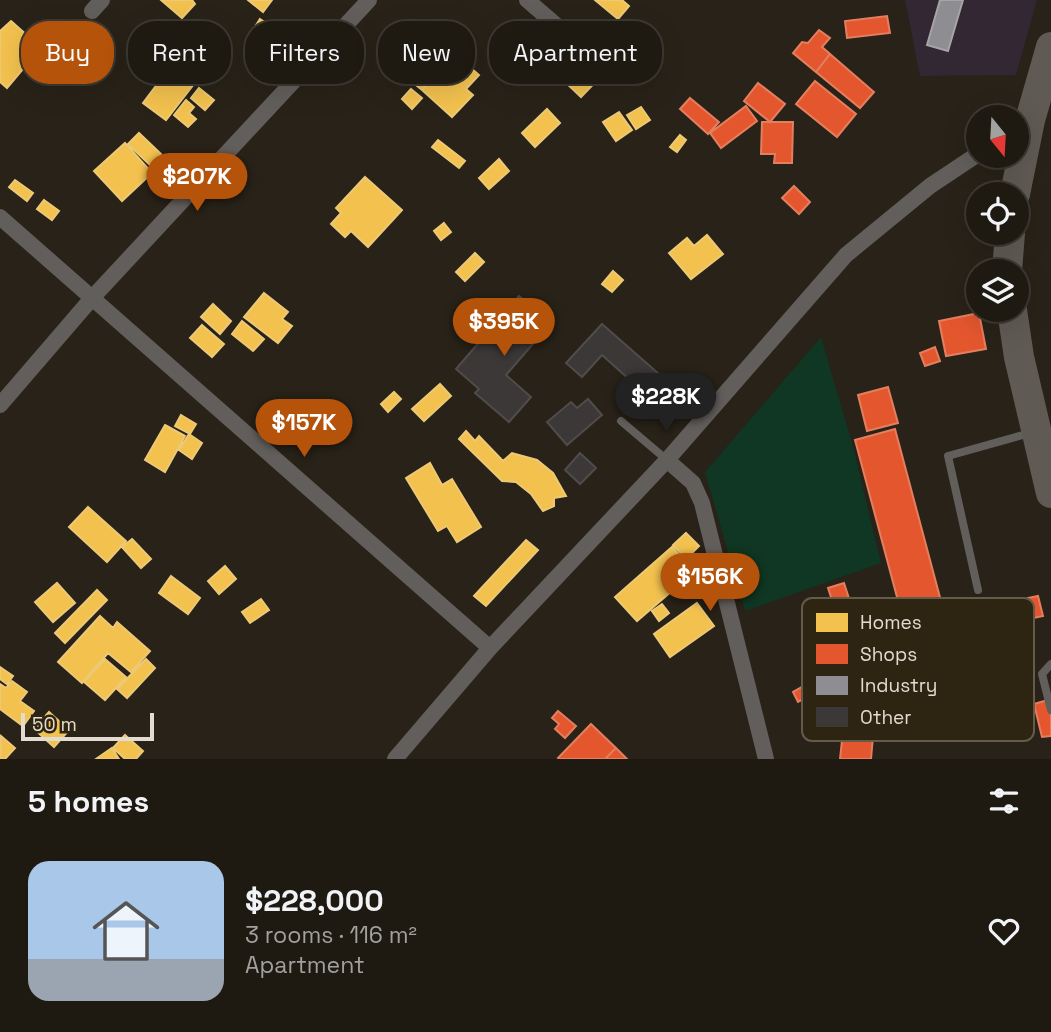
<!DOCTYPE html>
<meta charset="utf-8">
<style>
:root{--surface:#1e1a12;--page:#2b2720;--text:#f1f3f6;--muted:#a1a19f;--line:#3c3832;--accent:#b45309}
body{margin:0;font-family:"Space Grotesk",sans-serif;background:var(--page);color:var(--text);height:100vh;display:flex;flex-direction:column;font-size:26px;white-space:nowrap}
*{box-sizing:border-box;margin:0}
p{font-size:23px;color:var(--muted)}
.icon{flex:none;width:38px;height:38px;fill:none;stroke:currentColor;stroke-width:2;stroke-linecap:round;stroke-linejoin:round}
.map{position:relative;height:759px;overflow:hidden}
.drawer{display:flex;flex-direction:column;background:var(--surface);flex:1}
.drawer>*{flex:none}
.banner{position:absolute;left:21px;top:21px;width:700px;height:63px;display:flex;gap:14px}
.needle{width:46px;rotate:162deg}
.controls{position:absolute;left:966px;top:105px;display:grid;gap:14px}
.controls a{display:grid;place-items:center;width:63px;height:63px;border-radius:50%;background:var(--surface);box-shadow:0 7px 28px #0002,0 0 0 2px var(--line);font-size:35px}
.scale{position:absolute;left:21px;bottom:18px;width:133px;box-sizing:border-box;padding-left:7px;border:4px solid #e2dbd0;border-top:0;font-size:19px;line-height:24px;white-space:nowrap;color:#e2dbd0;-webkit-text-stroke:5px #2e2412;paint-order:stroke}
.price{position:absolute;translate:-50% -60px;padding:0 16px;border-radius:24px;background:var(--accent);color:#fff;font-size:23px;line-height:46px;filter:drop-shadow(0 2px 4px #0008)}
.price::after{content:'';position:absolute;left:50%;top:42px;width:21px;height:16px;margin-left:-10px;background:inherit;clip-path:polygon(0 0,100% 0,50% 100%)}
.price.on{background:#222;color:#fff}
ul{padding:0;list-style:none}
li{display:flex;align-items:center;gap:21px;height:175px;padding:0 28px}
li span{display:grid;place-items:center;flex:none;width:196px;height:140px;border-radius:21px;color:#555}
li>.icon{margin-inline-start:auto}
span .icon{width:84px;height:84px;fill:#fffc;stroke-width:1}
li b{font-size:30px}
h2{display:flex;justify-content:space-between;align-items:center;height:84px;padding:0 28px;font-size:30px}
.pill{padding:0 24px;border-radius:28px;background:var(--surface);box-shadow:0 7px 28px #0002,0 0 0 2px var(--line);font-size:24px;line-height:63px}
.pill.on{background:var(--accent);color:#fff}
.map>svg:first-child{display:block}
.industrial{fill:#322732}
.green{fill:#0f3723}
.homes{fill:#f2c14e;stroke:#edc975;stroke-width:2}
.shops{fill:#e4572e;stroke:#e37f5f;stroke-width:2}
.industry{fill:#8d8d92;stroke:#a6a4a5;stroke-width:2}
.building{fill:#3c3837;stroke:#504c4c;stroke-width:2}
.lines{fill:none;stroke-linecap:round;stroke-linejoin:round}
.lane{stroke:#625e5c;stroke-width:8}
.street{stroke:#625e5c;stroke-width:16}
.highway{stroke:#605a54;stroke-width:30}
.key{fill:#2e2412;stroke:#645b4b;stroke-width:2}
.key-label{font-size:19px;fill:#e2dbd0}
</style>
<div class="map">
<svg width="1051" height="759" viewBox="0 0 1051 759">
<rect width="100%" height="100%" fill="#282218"/>
<path class="industrial" d="M905,0H1037L1016,75L920,76Z"/>
<path class="green" d="M821,337L853,447L881,563L745,611L705,472Z"/>
<path class="homes" d="M161,0H192L195,4L182,18Z
M248,0H272L263,12Z
M595,0H622L629,6L618,19Z
M260,19L274,28L267,39L253,30Z
M11,21L28,36L20,46L33,57L7,88L0,82V31Z
M602,25L613,35L600,48L589,38Z
M439,36L455,54L422,90L403,75Z
M455,54L479,75L466,89L473,95L452,117L422,90Z
M593,58L606,71L581,97L563,80L578,65L582,69Z
M200,61L214,73L203,85L189,74Z
M171,66L194,84L166,120L143,103Z
M199,88L214,100L205,110L191,98Z
M411,89L422,98L412,109L402,99Z
M186,100L194,107L189,113L196,119L188,127L174,115Z
M641,107L650,120L636,129L627,115Z
M547,109L560,123L535,147L522,133Z
M619,112L632,130L616,141L603,122Z
M139,133L161,154L150,165L128,144Z
M680,135L686,140L677,152L670,147Z
M438,140L465,161L459,168L432,147Z
M125,143L152,173L122,201L94,171Z
M499,159L509,171L489,189L479,178Z
M365,177L402,210L368,247L351,231L345,237L331,224L341,213L336,208Z
M15,180L33,193L27,201L9,187Z
M44,200L59,211L52,220L37,209Z
M444,223L451,232L441,240L434,231Z
M707,235L723,254L691,279L669,253L687,238L694,246Z
M475,253L484,262L465,281L456,272Z
M613,271L623,280L612,292L602,284Z
M264,293L288,312L282,319L292,326L278,343L244,317Z
M213,304L231,321L220,334L201,317Z
M242,321L264,339L253,351L232,334Z
M202,325L224,344L212,357L190,338Z
M440,384L451,396L424,421L412,409Z
M394,392L401,399L388,412L381,404Z
M181,415L196,424L190,434L175,426Z
M165,425L185,436L165,472L145,460Z
M466,431L475,441L479,436L503,461L512,453L537,460L553,473L566,496L554,498V506L543,511L531,494L516,482L502,481L459,439Z
M189,434L202,443L192,459L179,450Z
M430,463L442,485L452,479L481,527L457,542L447,526L438,531L406,478Z
M88,507L126,541L107,562L69,527Z
M686,533L699,546L686,559L673,545Z
M132,539L151,559L141,568L122,547Z
M526,540L538,550L486,606L474,596Z
M672,547L694,572L637,621L615,597Z
M225,566L236,579L219,594L208,581Z
M171,576L200,598L188,614L159,593Z
M57,583L75,603L53,622L35,602Z
M97,590L107,600L65,643L55,633Z
M261,599L269,610L250,623L242,612Z
M697,603L714,626L670,657L654,634Z
M662,604L669,613L659,621L652,611Z
M100,616L113,628L117,622L150,651L131,672L108,653L82,683L58,662Z
M105,659L126,677L105,700L84,682Z
M146,659L155,668L127,698L117,689Z
M0,667L13,676L7,684L0,679Z
M12,681L27,692L20,701L34,711L23,726L0,709V684L6,688Z
M49,712L69,730L54,747L34,729Z
M125,735L143,751L136,759H125L113,748Z
M1,736L15,748L5,759H0Z
M112,748L119,759H96Z"/>
<path class="shops" d="M887,16L890,33L847,38L845,21Z
M819,30L830,38L822,47L830,54L816,72L793,53L802,42L808,43Z
M830,54L874,92L860,108L816,72Z
M815,81L856,114L837,137L796,104Z
M758,83L785,104L770,122L744,101Z
M690,98L719,122L708,134L680,109Z
M746,106L757,121L721,148L710,133Z
M762,122H793L792,163H774L775,154H761Z
M794,186L810,202L799,214L782,198Z
M979,313L986,349L946,356L939,321Z
M935,347L940,361L925,366L920,353Z
M888,387L898,423L867,431L858,395Z
M895,429L957,661L917,672L855,440Z
M844,583L857,623L841,628L828,588Z
M1038,596L1043,616L1033,618L1028,598Z
M807,684L813,694L798,702L793,692Z
M1051,699V736L1042,737L1034,704Z
M558,711L576,726L565,738L555,729L559,724L552,718Z
M844,722L874,725L871,759H840Z
M591,724L616,748L605,759H559L558,758Z
M616,748L627,759H605Z"/>
<path class="industry" d="M940,0H963L948,51L927,45Z"/>
<path class="building" d="M519,296L551,323L506,375L531,397L509,422L475,393L479,389L456,369Z
M602,324L675,388L659,406L602,355L582,377L566,363Z
M588,399L602,415L567,445L547,422L571,402L577,408Z
M580,453L596,468L580,484L565,470Z"/>
<g class="lines">
<path class="lane" d="M621,421L667,460
M978,590L948,456L1030,433
M1051,664L1042,674L1051,710"/>
<path class="street" d="M527,0L592,56
M92,11L102,0
M0,217L490,648
M0,405L93,297L369,0
M667,460L693,483L702,503L766,759
M395,759L490,648L667,460L846,255L930,186L978,154"/>
<path class="highway" d="M1015,194L1030,120L1051,47
M1007,271L1010,233
M1012,310L1019,357L1051,493"/>
</g>
<rect x="802" y="598" width="232" height="143" rx="10" class="key"/>
<rect x="816" y="613" width="32" height="19" fill="#f2c14e"/>
<rect x="816" y="644" width="32" height="20" fill="#e4572e"/>
<rect x="816" y="676" width="32" height="19" fill="#8d8d92"/>
<rect x="816" y="707" width="32" height="20" fill="#3c3837"/>
<g class="key-label">
<text x="860" y="629">Homes</text>
<text x="860" y="661">Shops</text>
<text x="860" y="692">Industry</text>
<text x="860" y="724">Other</text>
</g>
</svg>
<div class="controls">
<a><svg class="needle" viewBox="-14 -14 28 28"><path d="M0-13l5 13h-10z" fill="#e53935"/><path d="M0 13l5-13h-10z" fill="#a1a19f"/></svg></a>
<a><svg class="icon" aria-label="locate" viewBox="0 0 24 24"><circle cx="12" cy="12" r="6"/><path d="M12 2v4M12 18v4M2 12h4M18 12h4"/></svg></a>
<a><svg class="icon" aria-label="layers" viewBox="0 0 24 24"><path d="M12 4l9 5-9 5-9-5zM3 14l9 5 9-5"/></svg></a>
</div>
<div class="scale">50 m</div>
<b class="price" style="left:197px;top:213px">$207K</b>
<b class="price" style="left:504px;top:358px">$395K</b>
<b class="price on" style="left:666px;top:433px">$228K</b>
<b class="price" style="left:304px;top:459px">$157K</b>
<b class="price" style="left:710px;top:613px">$156K</b>
<div class="banner">
<a class="pill on">Buy</a>
<a class="pill">Rent</a>
<a class="pill">Filters</a>
<a class="pill">New</a>
<a class="pill">Apartment</a>
</div>
</div>
<section class="drawer">
<h2>5 homes<svg class="icon" aria-label="filters" viewBox="0 0 24 24"><path d="M4 7h16M4 17h16"/><circle cx="9" cy="7" r="2"/><circle cx="15" cy="17" r="2"/></svg></h2>
<ul>
<li><span style="background:linear-gradient(#a9c7e8 70%,#9aa5b1 0)"><svg class="icon" aria-label="home" viewBox="0 0 24 24"><path d="M3 11l9-7 9 7M6 9v11h12V9"/></svg></span><div><b>$228,000</b><p>3 rooms · 116 m²</p><p>Apartment</p></div><svg class="icon" aria-label="heart" viewBox="0 0 24 24"><path d="M12 20l-8-8c-3-5 5-10 8-4 3-6 11-1 8 4z"/></svg></li>
</ul>
</section>
